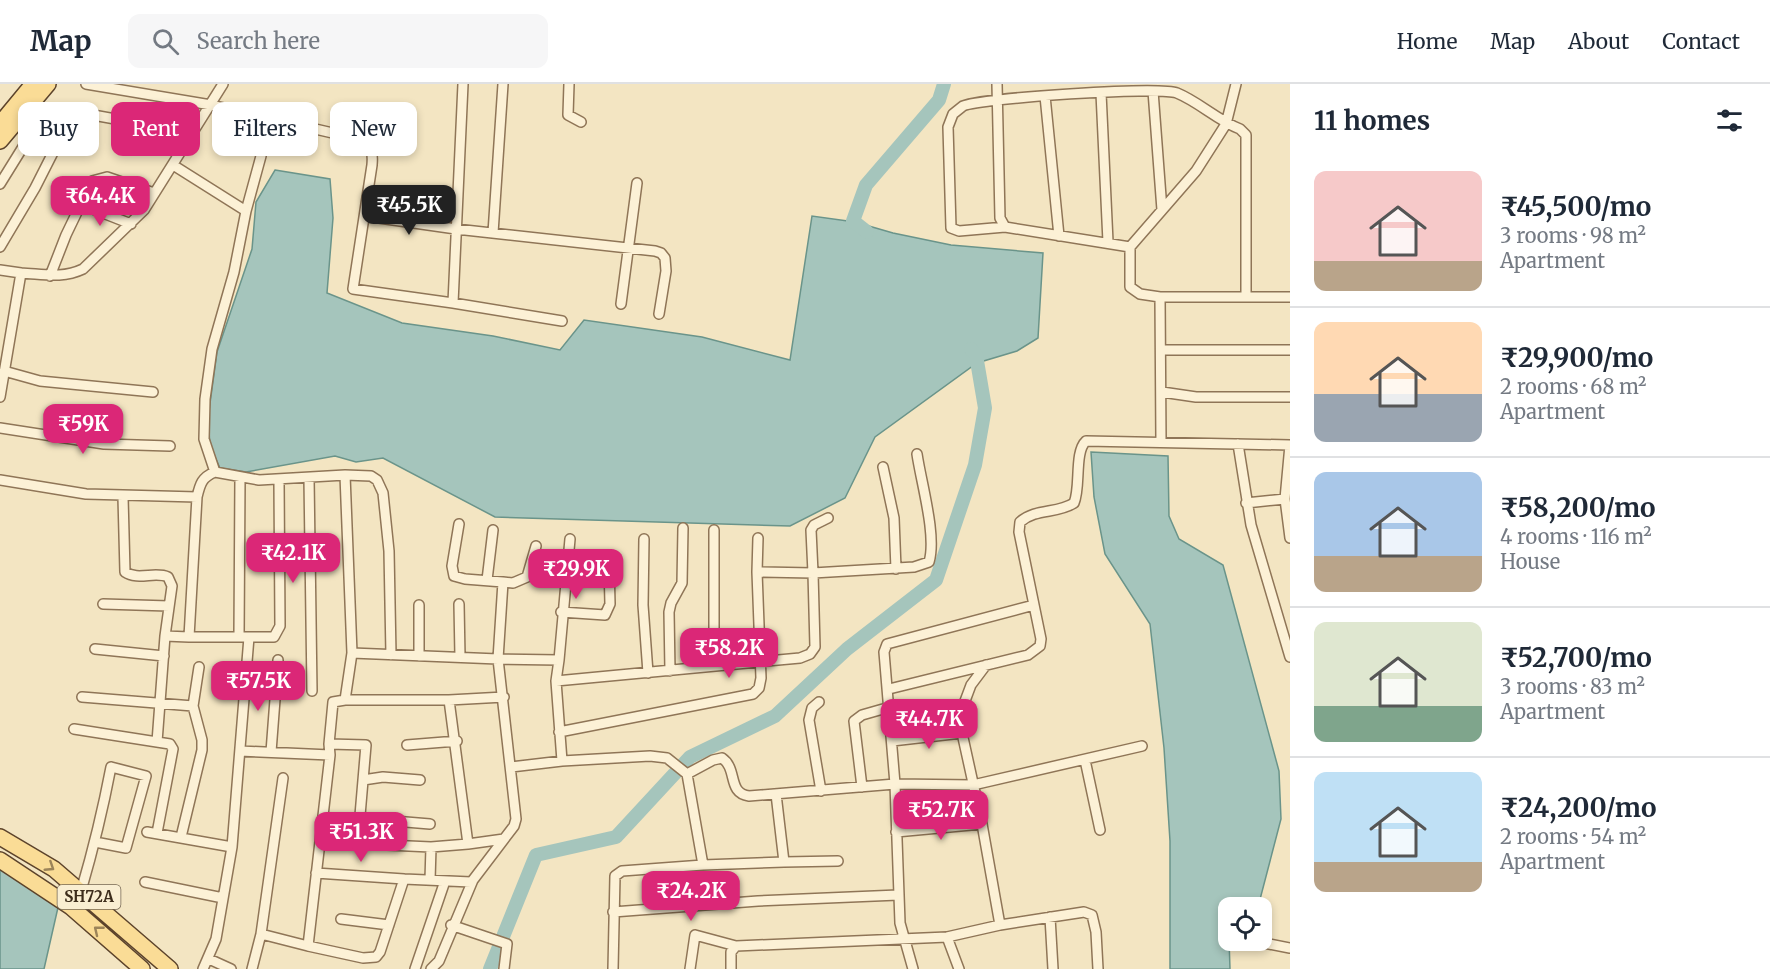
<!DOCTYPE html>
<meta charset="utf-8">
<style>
:root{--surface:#fff;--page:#f6f6f7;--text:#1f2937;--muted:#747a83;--line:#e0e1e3;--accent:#db2777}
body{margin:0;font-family:Merriweather,serif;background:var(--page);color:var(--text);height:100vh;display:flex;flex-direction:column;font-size:22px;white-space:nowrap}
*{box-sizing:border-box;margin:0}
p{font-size:20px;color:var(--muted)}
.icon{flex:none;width:33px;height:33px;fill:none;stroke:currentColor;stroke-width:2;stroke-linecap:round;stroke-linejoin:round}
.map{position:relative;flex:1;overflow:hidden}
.side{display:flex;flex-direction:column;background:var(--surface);width:480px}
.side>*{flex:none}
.banner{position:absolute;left:18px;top:18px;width:570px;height:54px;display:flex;gap:12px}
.tools{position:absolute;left:1218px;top:813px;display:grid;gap:12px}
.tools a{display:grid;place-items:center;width:54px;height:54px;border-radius:12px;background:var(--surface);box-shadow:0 3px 9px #0003;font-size:30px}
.price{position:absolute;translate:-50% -51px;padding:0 14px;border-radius:12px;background:var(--accent);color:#fff;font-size:20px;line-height:39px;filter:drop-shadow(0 2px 3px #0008)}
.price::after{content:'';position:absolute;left:50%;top:36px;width:18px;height:14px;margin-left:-9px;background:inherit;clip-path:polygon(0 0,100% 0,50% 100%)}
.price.current{background:#222;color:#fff}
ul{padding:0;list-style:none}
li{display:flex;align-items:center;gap:18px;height:150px;padding:0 24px}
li+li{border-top:2px solid var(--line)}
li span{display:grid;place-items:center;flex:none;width:168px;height:120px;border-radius:12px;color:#555}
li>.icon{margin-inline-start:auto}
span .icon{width:72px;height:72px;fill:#fffc;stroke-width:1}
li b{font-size:26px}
h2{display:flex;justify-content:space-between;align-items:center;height:72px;padding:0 24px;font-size:26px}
.tag{padding:0 21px;border-radius:12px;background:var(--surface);box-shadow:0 3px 9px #0003;font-size:21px;line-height:54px}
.tag.current{background:var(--accent);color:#fff}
header{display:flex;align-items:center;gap:36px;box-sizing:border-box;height:84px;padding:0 30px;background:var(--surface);border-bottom:2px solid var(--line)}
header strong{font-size:28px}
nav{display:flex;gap:33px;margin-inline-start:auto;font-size:21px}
.search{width:420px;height:54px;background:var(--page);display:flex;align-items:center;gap:15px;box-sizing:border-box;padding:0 21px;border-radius:12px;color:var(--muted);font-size:22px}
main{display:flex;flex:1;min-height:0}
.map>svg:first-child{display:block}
.water{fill:#a5c5bc;stroke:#6a948a;stroke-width:1.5}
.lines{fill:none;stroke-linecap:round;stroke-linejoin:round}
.river{stroke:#a5c5bc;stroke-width:14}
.minor-casing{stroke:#8f7557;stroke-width:12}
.primary-casing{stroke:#5c432b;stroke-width:18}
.minor{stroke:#fcf1d6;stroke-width:9}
.primary{stroke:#fadc96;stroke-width:15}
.oneway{stroke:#9c8459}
.labels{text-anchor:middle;stroke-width:4.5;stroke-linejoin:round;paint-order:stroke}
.shield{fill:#f9eed2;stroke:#756753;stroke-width:1.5}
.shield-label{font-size:15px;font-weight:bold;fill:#3d2d1c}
</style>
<header>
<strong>Map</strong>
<div class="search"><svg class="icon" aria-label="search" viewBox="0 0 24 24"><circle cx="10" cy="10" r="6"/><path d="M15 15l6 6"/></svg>Search here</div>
<nav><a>Home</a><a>Map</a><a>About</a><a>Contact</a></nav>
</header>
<main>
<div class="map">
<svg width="1290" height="885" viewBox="0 0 1290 885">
<rect width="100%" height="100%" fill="#f3e5c2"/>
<path class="water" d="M275,86L330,95L333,134L327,209L402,239L493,252L560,266L584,236L702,253L790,276L812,132L855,138L893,149L951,161L1043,169L1038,254L1017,267L977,279L875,353L845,414L790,442L495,433L383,374L356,378L335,372L246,388L220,384L210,362L208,334L217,268L252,165L256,118Z
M1091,368L1168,372L1169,432L1179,455L1223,481L1279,687L1281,735L1258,823L1228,824L1230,885H1170V757L1164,664L1150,540L1105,470L1094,413Z
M0,780L59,819L44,885H0Z"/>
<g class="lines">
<path class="river" d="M867,148L853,137L866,101L939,16L944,0
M490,885L536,771L616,753L690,673L775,632L847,565L936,496L975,381L985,324L976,271L971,265"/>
<defs>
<path id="minor" d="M86,0L211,21L363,56C372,63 373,69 372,81L353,205L453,219
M463,0L453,219L562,237
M569,0L568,31L581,38
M997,0L1000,134L1005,143L1130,163V203L1140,210L1160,213H1290
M1153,7L1162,126
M1101,9L1108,158
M1045,12L1059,152
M173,81L246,127
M0,100L31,50
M80,120L131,140
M365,132L456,145L655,167L661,169L665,174L666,187L659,230
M1005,143L959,147L951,144L948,43L953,30L963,22C981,14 1160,2 1177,9C1199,18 1217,36 1240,45L1246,51V213
M493,149L503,0
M0,163L35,104L67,41L77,30L93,31L193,49
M1130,163L1196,87L1226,40L1236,0
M0,186L21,189
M50,192L66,151L92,97L107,93L154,109
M1160,213L1161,358
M621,220L637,99
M1161,266H1290
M4,287L40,297L153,308
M1162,308L1196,313H1290
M0,313L21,189C43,190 62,195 83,185L144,126L223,0
M0,344L104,360L170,362
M1238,360L1251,441L1290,573
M1290,361L1285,415L1290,454
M883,383L894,434L896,485
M215,388L204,355L205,315L212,265L234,188L246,127L261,72L264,32
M345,391L352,569L345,616H449L504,613
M309,394L312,607
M0,396L86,410L197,413C200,400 202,393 215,388L259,396L345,391L371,392L377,396L383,409L389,467L391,571
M123,413L125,488C138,497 155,487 168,493L172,502L165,552L189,553
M197,413L189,553H249L232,763L216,855L203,885
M1246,419L1285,415
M459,440L452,482L454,492L465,495L503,498
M714,446V582
M644,455L643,521L648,589
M536,462L527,493L513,499L503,498L498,575L559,576L556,597L800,574L810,570L815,563L813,489L914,483L929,478C937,452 921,398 917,370
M757,488L758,454
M487,496L493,446
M103,520L169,522
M459,520L460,573
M419,521V572
M561,528L605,531L610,520L609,480
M239,553L240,393
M249,553H274L280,542L279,397
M95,565L164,572
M352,569L498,575L516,735L514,742L473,796L439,877L431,885
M559,576L570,455
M986,581L971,601L965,617L962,649L982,740L1000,841
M670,587L669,528L671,519L682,499L683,444
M889,605L1028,571L1040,562L1041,555L1019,448L1020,438C1036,424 1057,430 1074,419C1081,403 1074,368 1086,357L1290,361
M82,613L193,622
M345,616L333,618L329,660L366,661L358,755L365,760L431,763L468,760
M449,616L468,760L504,755
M819,618L812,624L809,636L821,707
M74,645L157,658L165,552
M559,648L753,610L759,604L761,594L757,488L813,489L811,446L814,441L828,434
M892,657L962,649
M407,661L457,657
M240,667L330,671
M271,668L278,576
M1085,676L1100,746
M562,677L650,672L667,674L687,690L713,676L722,674C738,685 727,709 749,712L895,700L884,568L887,560L1034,521
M511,683L562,677L556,597
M363,696L383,693L420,696
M862,703L854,637L862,631L890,623
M357,737L382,736L430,740
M147,748L232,763
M896,748L982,740
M157,749L173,665L170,660L157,658
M181,753L202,666V656L193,622L199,583
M784,778L838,777
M703,781L784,778L776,710
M316,789L404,795
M430,796L431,763
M145,798L223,814
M81,807C93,766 103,725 111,683L146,692L126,764L95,758
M613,828L758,817L898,811
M1050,833L1053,885
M341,835L389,841
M451,841L507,860L504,885
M261,850L283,694
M947,853L959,885
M1248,856L1290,864
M308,862L363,874L376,873L380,868L404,795L471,798
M209,875L231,885
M252,885L261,850L308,862L330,671L329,660
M415,885L445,797
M613,885L615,792L622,787L703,781L687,690
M690,885L695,851L736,862
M731,885V868L736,862L947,853L1000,841L1084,828L1092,831L1096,848L1098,885
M913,885L900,839L895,700L973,701L1142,662"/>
<path id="primary" d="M0,40L33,0
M0,57L48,0
M0,753L54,785L170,885
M0,776L71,823L142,885"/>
</defs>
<use href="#minor" class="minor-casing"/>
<use href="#primary" class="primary-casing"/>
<use href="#minor" class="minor"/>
<use href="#primary" class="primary"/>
</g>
<defs><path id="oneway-chevron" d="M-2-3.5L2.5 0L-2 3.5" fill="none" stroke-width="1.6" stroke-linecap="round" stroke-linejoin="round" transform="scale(1.5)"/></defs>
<g class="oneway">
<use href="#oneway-chevron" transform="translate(50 783) rotate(33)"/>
<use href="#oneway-chevron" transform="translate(98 846) rotate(-141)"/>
</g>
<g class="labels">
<rect class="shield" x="57.5" y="801" width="63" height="24" rx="4.5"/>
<g class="shield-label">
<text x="89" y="818">SH72A</text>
</g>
</g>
</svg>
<div class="tools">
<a><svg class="icon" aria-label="locate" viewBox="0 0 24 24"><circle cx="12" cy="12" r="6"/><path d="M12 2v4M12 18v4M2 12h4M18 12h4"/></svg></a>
</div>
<b class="price" style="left:100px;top:143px">₹64.4K</b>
<b class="price current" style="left:409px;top:152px">₹45.5K</b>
<b class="price" style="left:83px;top:371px">₹59K</b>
<b class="price" style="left:293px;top:500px">₹42.1K</b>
<b class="price" style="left:576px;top:516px">₹29.9K</b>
<b class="price" style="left:729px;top:595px">₹58.2K</b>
<b class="price" style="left:258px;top:628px">₹57.5K</b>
<b class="price" style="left:929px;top:666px">₹44.7K</b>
<b class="price" style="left:941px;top:757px">₹52.7K</b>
<b class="price" style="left:361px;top:779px">₹51.3K</b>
<b class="price" style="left:691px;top:838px">₹24.2K</b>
<div class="banner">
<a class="tag">Buy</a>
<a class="tag current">Rent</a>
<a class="tag">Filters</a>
<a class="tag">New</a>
</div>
</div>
<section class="side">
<h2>11 homes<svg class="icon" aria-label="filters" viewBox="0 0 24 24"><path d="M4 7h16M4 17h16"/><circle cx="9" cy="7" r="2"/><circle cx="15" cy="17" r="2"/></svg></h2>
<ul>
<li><span style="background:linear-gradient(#f6c9c9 75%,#b9a48a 0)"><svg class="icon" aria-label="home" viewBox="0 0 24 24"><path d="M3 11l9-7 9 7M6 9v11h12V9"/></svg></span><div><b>₹45,500/mo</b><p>3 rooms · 98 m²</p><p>Apartment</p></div></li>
<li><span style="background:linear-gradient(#ffd9b3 60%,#9aa5b1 0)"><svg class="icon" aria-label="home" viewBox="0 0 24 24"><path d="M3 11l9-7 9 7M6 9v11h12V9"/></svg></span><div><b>₹29,900/mo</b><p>2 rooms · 68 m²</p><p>Apartment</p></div></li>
<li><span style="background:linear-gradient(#a9c7e8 70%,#b9a48a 0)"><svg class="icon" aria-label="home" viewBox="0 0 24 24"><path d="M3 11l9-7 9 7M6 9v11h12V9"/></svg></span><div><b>₹58,200/mo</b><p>4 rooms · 116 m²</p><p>House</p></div></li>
<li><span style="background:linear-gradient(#dfe7d0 70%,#7fa58c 0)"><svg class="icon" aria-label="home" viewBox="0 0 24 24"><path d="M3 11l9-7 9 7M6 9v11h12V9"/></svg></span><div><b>₹52,700/mo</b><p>3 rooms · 83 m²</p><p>Apartment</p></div></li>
<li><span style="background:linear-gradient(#bfe0f5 75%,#b9a48a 0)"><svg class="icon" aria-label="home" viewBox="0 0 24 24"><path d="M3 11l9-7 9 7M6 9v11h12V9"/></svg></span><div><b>₹24,200/mo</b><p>2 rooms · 54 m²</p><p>Apartment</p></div></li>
</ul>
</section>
</main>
